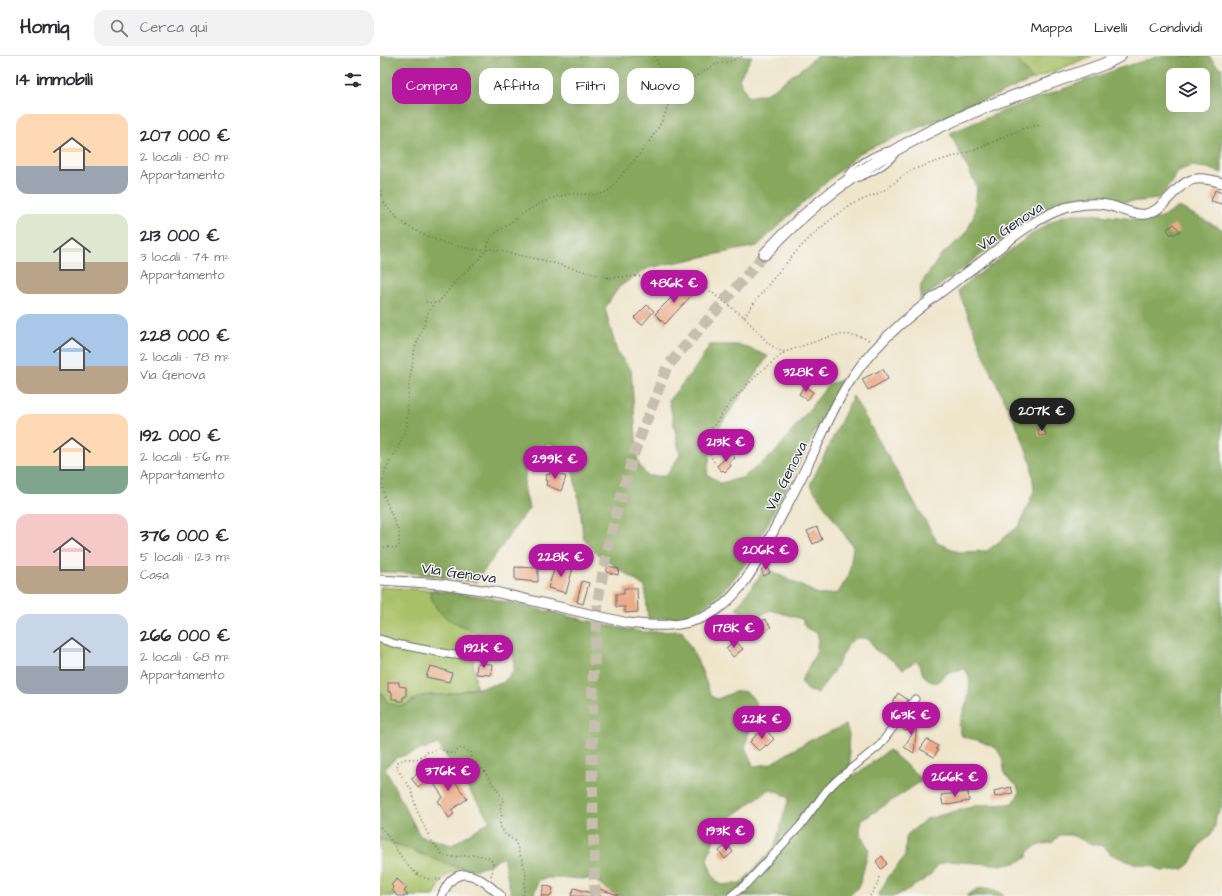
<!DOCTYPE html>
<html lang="it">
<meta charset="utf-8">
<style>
:root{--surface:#fff;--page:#f2f2f3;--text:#2b2b33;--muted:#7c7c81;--line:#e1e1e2;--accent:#b5179e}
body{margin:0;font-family:"Architects Daughter",sans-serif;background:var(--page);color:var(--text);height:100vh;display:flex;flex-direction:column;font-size:15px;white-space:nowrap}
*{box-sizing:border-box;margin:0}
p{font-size:13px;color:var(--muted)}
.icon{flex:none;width:22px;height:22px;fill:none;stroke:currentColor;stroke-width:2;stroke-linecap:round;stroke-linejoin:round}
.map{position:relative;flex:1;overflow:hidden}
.side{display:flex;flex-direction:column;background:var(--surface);width:380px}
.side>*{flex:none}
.guide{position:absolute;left:12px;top:12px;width:380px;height:36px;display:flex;gap:8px}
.controls{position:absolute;left:786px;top:12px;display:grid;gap:8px}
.controls a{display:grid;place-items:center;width:44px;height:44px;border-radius:8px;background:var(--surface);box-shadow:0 4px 16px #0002;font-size:20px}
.price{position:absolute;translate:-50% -34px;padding:0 9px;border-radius:14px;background:var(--accent);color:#fff;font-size:13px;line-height:26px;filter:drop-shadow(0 1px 2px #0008)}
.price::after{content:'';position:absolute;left:50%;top:24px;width:12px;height:9px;margin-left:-6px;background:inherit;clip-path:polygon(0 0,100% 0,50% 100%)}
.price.on{background:#222;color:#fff}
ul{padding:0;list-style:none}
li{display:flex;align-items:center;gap:12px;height:100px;padding:0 16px}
li span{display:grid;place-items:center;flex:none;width:112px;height:80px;border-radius:12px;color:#555}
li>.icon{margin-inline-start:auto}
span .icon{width:48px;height:48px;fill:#fffc;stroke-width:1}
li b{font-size:17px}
h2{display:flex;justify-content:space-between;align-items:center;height:48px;padding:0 16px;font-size:17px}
.pill{padding:0 14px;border-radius:12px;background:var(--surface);box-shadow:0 4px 16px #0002;font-size:14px;line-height:36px}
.pill.on{background:var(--accent);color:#fff}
header{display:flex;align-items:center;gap:24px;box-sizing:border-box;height:56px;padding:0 20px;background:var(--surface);border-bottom:1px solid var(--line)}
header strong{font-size:19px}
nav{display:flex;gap:22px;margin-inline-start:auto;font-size:14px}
.search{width:280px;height:36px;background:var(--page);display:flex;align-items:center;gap:10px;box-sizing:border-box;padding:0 14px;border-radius:12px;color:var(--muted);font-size:15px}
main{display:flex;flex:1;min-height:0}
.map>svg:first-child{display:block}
.green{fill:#a8c167;stroke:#657251}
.forest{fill:#86a75c;stroke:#54644c;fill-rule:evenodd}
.building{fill:#ecaa87}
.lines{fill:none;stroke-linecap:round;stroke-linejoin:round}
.trunk-tunnel{stroke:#c6beae;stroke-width:11;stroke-dasharray:11 5.5;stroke-linecap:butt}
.service-casing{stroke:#6a666d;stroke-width:5.5}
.minor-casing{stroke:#6a666d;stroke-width:9}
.tertiary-casing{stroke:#6a666d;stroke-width:10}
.secondary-casing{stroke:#6a666d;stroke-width:11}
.trunk-casing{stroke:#6a666d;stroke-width:13}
.path{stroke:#6a666d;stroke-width:1.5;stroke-dasharray:1 3;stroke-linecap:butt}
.service{stroke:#fff;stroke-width:3.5}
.minor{stroke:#fff;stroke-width:7}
.tertiary{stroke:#fff;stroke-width:8}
.secondary{stroke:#fff;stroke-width:9}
.trunk{stroke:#fff;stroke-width:11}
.labels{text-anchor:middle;stroke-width:3;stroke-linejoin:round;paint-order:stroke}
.street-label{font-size:15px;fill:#22223b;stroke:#f6f6f2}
</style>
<header>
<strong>Homiq</strong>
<div class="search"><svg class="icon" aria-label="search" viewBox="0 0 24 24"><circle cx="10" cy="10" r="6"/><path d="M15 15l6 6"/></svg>Cerca qui</div>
<nav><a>Mappa</a><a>Livelli</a><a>Condividi</a></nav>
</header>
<main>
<section class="side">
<h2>14 immobili<svg class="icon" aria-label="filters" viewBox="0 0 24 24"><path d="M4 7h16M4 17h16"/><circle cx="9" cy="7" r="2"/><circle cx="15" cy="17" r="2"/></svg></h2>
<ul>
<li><span style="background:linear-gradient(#ffd9b3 65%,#9aa5b1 0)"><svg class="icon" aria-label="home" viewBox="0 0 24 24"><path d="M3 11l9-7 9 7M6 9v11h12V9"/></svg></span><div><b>207 000 €</b><p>2 locali · 80 m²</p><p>Appartamento</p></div></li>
<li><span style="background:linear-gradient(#dfe7d0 60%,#b9a48a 0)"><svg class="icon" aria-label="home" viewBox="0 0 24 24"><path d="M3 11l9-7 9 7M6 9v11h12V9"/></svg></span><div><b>213 000 €</b><p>3 locali · 74 m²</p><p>Appartamento</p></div></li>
<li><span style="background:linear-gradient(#a9c7e8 65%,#b9a48a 0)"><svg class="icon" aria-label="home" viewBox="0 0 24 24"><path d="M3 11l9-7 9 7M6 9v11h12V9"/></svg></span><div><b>228 000 €</b><p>2 locali · 78 m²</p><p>Via Genova</p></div></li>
<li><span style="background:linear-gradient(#ffd9b3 65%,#7fa58c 0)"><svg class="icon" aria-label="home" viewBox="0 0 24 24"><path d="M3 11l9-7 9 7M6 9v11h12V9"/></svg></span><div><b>192 000 €</b><p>2 locali · 56 m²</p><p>Appartamento</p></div></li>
<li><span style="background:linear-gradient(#f6c9c9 65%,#b9a48a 0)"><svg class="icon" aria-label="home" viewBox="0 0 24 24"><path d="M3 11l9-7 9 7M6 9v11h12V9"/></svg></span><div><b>376 000 €</b><p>5 locali · 123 m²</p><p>Casa</p></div></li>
<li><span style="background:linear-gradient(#c9d6e8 65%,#9aa5b1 0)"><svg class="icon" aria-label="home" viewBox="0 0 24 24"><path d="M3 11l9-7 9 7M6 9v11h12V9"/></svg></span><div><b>266 000 €</b><p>2 locali · 68 m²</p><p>Appartamento</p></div></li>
</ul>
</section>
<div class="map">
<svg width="842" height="840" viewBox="0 0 842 840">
<rect width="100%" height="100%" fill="#f6f6f2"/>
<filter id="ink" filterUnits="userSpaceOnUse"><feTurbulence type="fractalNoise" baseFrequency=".025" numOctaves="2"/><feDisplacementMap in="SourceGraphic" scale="8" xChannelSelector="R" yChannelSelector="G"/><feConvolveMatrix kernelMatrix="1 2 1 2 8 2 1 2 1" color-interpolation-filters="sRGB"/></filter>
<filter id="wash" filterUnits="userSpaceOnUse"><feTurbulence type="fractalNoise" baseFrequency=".012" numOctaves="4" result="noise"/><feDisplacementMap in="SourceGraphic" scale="16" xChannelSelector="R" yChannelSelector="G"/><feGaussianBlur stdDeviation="0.9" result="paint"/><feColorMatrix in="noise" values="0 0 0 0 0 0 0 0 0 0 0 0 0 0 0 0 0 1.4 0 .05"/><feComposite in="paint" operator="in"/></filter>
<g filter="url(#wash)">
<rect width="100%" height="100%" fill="#efe5cb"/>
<path class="green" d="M635,0H712L652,24Z
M0,531L50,534L51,541L102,580L126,592L119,603H93L96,631C85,634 74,638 63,639C58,639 52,638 47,639C31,641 26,656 7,646L2,637H0Z
M0,783C27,792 53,804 80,811L63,822L54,840H0Z"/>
<path class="forest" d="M0,0H372L359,23L368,41L388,37L425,10L436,0H635L652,24L541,71L504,86L480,97L418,151L377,190L268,212L239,231L225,252L237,296L251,314L258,407L267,420H286L300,399L289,344L316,311L330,289H360L388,300L340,370L330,399L327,418L340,427L362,422L394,398L449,328L462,324L368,505C348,530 327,558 293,562C285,563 276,562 268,563L265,531L216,497L203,481L200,451L189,396L169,388L148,396L144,431L149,452L96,526L32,517L0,516Z
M780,0H829L838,11L842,12V117L827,112L811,110L799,115L784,137L777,143L763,145L733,146L696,143L679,147L663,153L540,244L541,228L561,199L585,179L594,160L597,131L570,77L628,53L740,12ZM793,19H823V49H793Z
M799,151L842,173V752L836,760L835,771L829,781L820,788L812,805L804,813L782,815L773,810L752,807L731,798L723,790L712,788L691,779H680L672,787L662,788L651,793L646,802L635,807L624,809L568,805L558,809L550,819L541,826L516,840H498L507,823L525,800L526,783L528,778L546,763L599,749L629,748L634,746L637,741L639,736L637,730L625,719L622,701L616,692L597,684L587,682L582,680L580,675L579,669C584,654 596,626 585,613L569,616L557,626H552L543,619L540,609L536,605L523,613L509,602L495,594L490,584L485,582H475L468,589L457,610L438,637L428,635L421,625L437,595L438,577L426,572L422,563L390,554L374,564L356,553L385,512L440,539L458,537L469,519L473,491L430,429L473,340L558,487L579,496L607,495L639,470L654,435L651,407L640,377L609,312L578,234L653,177L680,161L693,158H712L763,164L781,162Z
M50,534L105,541L240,572L263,576L302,575L320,610L331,640L337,643C358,635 367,627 378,652L369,676L365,691L373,710L390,708L428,685L466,669L469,679L468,690L472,721L509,694L543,724L481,765L480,778L489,793L479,831L469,840H237L213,823L168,822L159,824L153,840H135L131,837L123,801C115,805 107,811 98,813C81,817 46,799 30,793C20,789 10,786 0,783V637H2L7,646L18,650L25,649L32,646L38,641L48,639H63L122,627L134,615V599L126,592L66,562L57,553L51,541ZM58,688L110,765L72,789L40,780L5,713L16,702ZM388,734L399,736L409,742L394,792L361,827L340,829L333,820L327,804L338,771Z
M608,832L620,836L624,840H586L597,833Z"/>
<g id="blocks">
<path class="building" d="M835,134L842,137V148L831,145Z
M794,168L800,175L794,179L793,177L791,179L787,173Z
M306,227L313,238L285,268L275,258Z
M267,249L274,255L262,269L254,262Z
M503,313L508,323L488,334L482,323Z
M424,330L433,336L427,344L419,338Z
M664,372L666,379L659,380L658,373Z
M351,397L355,402L349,407L351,410L345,416L343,414L341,415L337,410Z
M171,414L186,421L181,435L166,429L167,425L165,424L167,418L169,419Z
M437,471L442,484L433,488L427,475Z
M176,508L193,512L186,537L168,532Z
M228,510L239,513L238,519L226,516Z
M387,510L390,517L384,520L381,514Z
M135,511L158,512V526L135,524Z
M202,525L209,527L203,548L197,546Z
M244,532H257L258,556L245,557V551H236V538H244Z
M385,563L391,571L380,579L374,571Z
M355,584L363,593L353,601L346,592Z
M97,607L112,608L111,619L96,618Z
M50,610L58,612L72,617L69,626L46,621Z
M8,626H19V630L26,631V641H23V645H17V643H12V636H8Z
M518,637L528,644L519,656L510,651Z
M524,667L537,668L534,697L524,691L534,675L523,674Z
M386,674L394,683L387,690L386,689L379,695L370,686L378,677L380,679Z
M547,683L558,690L556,693L558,694L554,701L540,693Z
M46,713L51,721L38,731L31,722Z
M66,713L87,743L71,754L74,758L69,762L58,745L63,741L51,723Z
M631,731L633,737L615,741L614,735Z
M588,736L589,745L568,749V748L563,749L561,739Z
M347,788L353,796L345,803L339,795Z
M502,800L507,808L501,813L496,805Z
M17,823L27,832L24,835L28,840H17L12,834L13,831L11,829Z
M164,829L173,832L171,840H161Z
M194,832L214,838V840H191Z
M219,833L238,839V840H217Z"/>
</g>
</g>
<g filter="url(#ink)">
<use href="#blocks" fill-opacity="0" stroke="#6a666d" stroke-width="1"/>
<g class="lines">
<path class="trunk-tunnel" d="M215,840L212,715L213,624L218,544L229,484L254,397L287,311L385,198"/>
<defs>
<path id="service" d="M465,123C470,110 496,95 510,93
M476,124C490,119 507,110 516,99"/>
<path id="minor" d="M0,583L16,588L73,599L81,598L115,590
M351,840L366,828L421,769L446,735L457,724L499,690L535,643"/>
<path id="tertiary" d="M62,840C76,803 101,821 121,840"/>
<path id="secondary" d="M0,524L62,528L115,536L248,567C273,570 300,572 324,561C359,545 377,507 394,474C408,447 423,419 436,391C447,368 457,343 472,322C504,274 555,241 601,206C625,188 650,165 679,154C692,149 712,146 727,149C740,151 753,160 766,158C775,156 780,151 786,145C806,124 812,117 842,127"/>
<path id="trunk" d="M385,198C430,148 486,108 545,78C602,49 664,30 724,8L740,0"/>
</defs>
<use href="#service" class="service-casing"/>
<use href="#minor" class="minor-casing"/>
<use href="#tertiary" class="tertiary-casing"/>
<use href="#secondary" class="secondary-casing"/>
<use href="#trunk" class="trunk-casing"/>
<path class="path" d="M287,29L311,23L336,8L349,6L362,0
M0,135C2,141 4,148 8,152C25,177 77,194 106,194C108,190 109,185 111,182C113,178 119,175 123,172C143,157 166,140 192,138C207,137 217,142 231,133C248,109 288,72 289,41C289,27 279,13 275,0
M46,246L54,247L59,246L76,225L99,203L106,194L110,193L162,204L229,222L289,218L301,219L313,222L364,261L388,287L398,294L405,296L451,280C465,278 478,278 491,285
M364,261C395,219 426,178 470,150C482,143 495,140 506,133C515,127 523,118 533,114C556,104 580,100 602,91C619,84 645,68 662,70
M334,406C329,397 326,387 328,377L351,346L379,317L405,296
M0,492L7,491L16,492L19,490V477L4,440L2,428L6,412L17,394L27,370L29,328L35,292L49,255L53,248
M0,771C17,787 23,817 49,823C53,824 57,823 61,824
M111,820L113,814V806L107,801L97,799L71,801L63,799L50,783L36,752L31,733L25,725L17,712L18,706L25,703H37L48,696L59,693L73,698L81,692L91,696L90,705L95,712L103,713L124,744L120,749L122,759L120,764V770L125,778L135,785L144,810L146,820L143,840
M490,840L497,829L499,821"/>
<use href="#service" class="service"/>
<use href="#minor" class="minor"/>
<use href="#tertiary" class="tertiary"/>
<use href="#secondary" class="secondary"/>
<use href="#trunk" class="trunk"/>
</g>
</g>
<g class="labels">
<g class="street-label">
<text transform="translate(630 170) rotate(-34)" y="5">Via Genova</text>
<text transform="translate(406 420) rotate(-63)" y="5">Via Genova</text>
<text transform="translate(79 517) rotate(8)" y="5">Via Genova</text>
</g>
</g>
</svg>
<div class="controls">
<a><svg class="icon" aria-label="layers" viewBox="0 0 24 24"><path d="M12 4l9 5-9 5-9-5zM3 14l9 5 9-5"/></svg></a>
</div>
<b class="price" style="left:294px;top:248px">486K €</b>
<b class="price" style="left:426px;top:337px">328K €</b>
<b class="price on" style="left:662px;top:376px">207K €</b>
<b class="price" style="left:346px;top:407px">213K €</b>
<b class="price" style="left:175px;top:424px">299K €</b>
<b class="price" style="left:386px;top:515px">206K €</b>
<b class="price" style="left:181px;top:522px">228K €</b>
<b class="price" style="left:354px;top:593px">178K €</b>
<b class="price" style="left:104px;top:613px">192K €</b>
<b class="price" style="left:531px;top:680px">163K €</b>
<b class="price" style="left:382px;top:684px">221K €</b>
<b class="price" style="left:68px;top:736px">376K €</b>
<b class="price" style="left:575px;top:742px">266K €</b>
<b class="price" style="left:346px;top:796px">193K €</b>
<div class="guide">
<a class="pill on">Compra</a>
<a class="pill">Affitta</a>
<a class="pill">Filtri</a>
<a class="pill">Nuovo</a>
</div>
</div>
</main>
